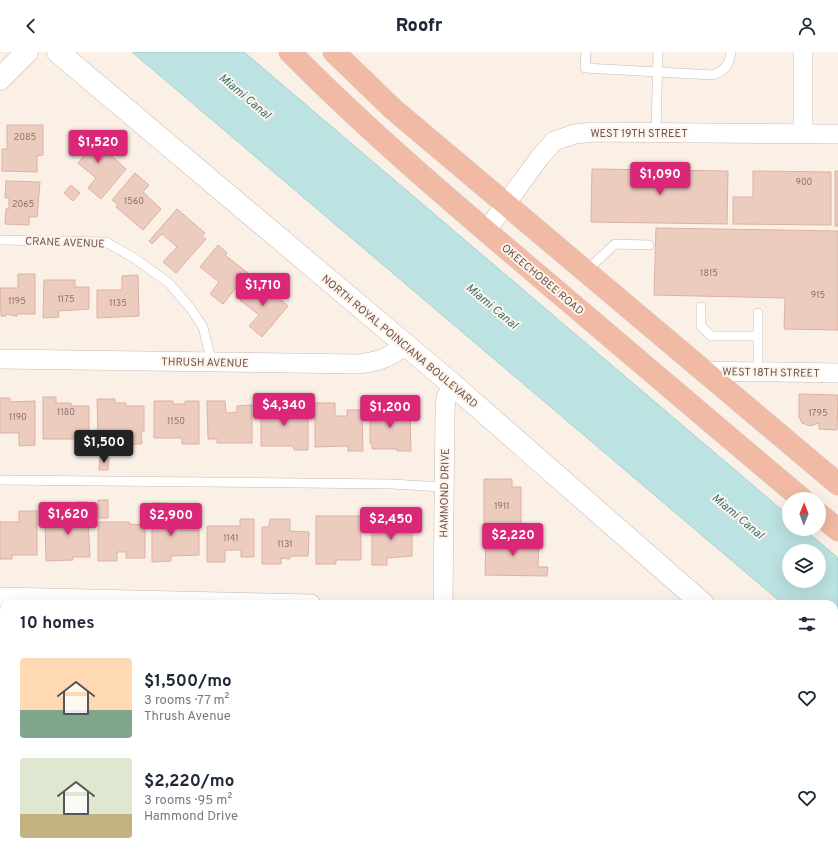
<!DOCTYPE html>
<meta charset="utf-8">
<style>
:root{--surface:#fff;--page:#f2f2f3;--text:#1f2937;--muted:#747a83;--accent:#db2777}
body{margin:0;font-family:Overpass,sans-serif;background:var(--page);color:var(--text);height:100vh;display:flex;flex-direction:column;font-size:15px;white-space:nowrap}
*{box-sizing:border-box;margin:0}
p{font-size:13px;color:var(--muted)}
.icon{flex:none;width:22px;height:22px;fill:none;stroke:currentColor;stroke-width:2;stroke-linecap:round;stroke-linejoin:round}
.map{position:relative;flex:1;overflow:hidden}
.drawer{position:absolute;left:0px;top:548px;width:838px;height:256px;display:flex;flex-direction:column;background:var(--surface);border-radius:12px 12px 0 0;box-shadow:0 4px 16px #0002}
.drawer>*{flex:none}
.needle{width:26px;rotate:1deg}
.tools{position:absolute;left:782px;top:440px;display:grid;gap:8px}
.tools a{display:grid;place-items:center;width:44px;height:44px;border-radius:50%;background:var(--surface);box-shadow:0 4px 16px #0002;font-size:20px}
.price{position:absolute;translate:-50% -34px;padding:0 9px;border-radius:4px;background:var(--accent);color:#fff;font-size:13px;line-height:26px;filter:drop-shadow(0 1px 2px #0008)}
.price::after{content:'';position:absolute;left:50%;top:24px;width:12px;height:9px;margin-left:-6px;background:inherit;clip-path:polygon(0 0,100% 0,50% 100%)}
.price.active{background:#222;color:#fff}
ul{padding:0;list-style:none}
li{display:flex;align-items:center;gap:12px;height:100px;padding:0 20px}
li span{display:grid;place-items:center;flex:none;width:112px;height:80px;border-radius:4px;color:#555}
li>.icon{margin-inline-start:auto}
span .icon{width:48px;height:48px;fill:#fffc;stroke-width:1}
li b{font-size:17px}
h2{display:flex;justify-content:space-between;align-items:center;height:48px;padding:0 20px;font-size:17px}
header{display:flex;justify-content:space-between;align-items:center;height:52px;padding:0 20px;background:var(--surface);font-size:18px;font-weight:800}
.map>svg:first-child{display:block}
.water{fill:#bce2e2;stroke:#a4d3d3;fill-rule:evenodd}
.building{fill:#edccc0;stroke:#deb0a2}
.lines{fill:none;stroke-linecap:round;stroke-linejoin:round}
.service-casing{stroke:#cdb9b0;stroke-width:10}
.minor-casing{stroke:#cdb9b0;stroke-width:20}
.tertiary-casing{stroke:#cdb9b0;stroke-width:23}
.trunk-casing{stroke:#d7cfcd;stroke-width:23}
.service{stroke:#fff;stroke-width:9}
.minor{stroke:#fff;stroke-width:19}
.tertiary{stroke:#fff;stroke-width:22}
.trunk{stroke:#f1baa4;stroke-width:22}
.labels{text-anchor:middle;stroke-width:4;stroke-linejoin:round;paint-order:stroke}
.number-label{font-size:9px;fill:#90736a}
.street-label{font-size:11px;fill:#71554d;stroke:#fdf4ec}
.water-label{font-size:12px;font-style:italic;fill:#427476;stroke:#fdf4ec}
</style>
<header><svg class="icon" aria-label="back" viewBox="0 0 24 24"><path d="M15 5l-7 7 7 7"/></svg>Roofr<svg class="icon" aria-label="person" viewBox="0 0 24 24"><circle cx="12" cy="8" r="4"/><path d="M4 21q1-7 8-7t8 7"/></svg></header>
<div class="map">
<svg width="838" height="804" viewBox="0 0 838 804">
<rect width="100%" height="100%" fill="#faf0e6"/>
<path class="water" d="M132,0H244L789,464V477H804L838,506V599L834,595V552H783ZM789,499H819V529H789Z"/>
<path class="building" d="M7,73H43V103L37,104V120L2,119V97H7Z
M84,79L126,117L101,147L88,136L96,126L78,111L83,105L71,94Z
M592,117L728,119L727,172L591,170Z
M753,119L831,120V173L733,172V145H753Z
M835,119H838V174H835Z
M135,121L149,133L143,140L161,157L143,178L116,155L118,153L112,148Z
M6,129L40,130L37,165H29V173L5,172L6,157H9V146H5Z
M71,133L80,141L73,149L64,141Z
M177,157L205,181L202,184L206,187L176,221L163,210L177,195L162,182L152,192L149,189Z
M656,176L838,179V278L784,277L785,246L654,243Z
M218,193L227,201L225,203L248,221L223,252L210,242L219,230L200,215Z
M18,222H35V262H17V264L6,262V264H1L0,236H18Z
M138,223L139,264L97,266V238H122V224Z
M258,226L266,233L265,235L288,254L262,285L249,274L259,263L240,248Z
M44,228H75V235H89V257L58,259L59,265L43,266Z
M799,342L838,343L837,378L819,377V371L810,374L802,371L799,365Z
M43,345H56V351H71V354H89V379H85V387H43Z
M0,346H10V350L35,349V393L19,394V381H0Z
M97,347H115V351H126V354H144V379H141L142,392H101V384H98Z
M154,349H173V352H185V349H199V392H182V386H154Z
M207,349H225L226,361L237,360V354L252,353V391H217V387H208Z
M261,351H280V363H292V356H308V398H294L293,394H261Z
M315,351H335V364H347V358H362L363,399H348V394L315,395Z
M370,353H385V355H397V361H410L411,399H397V397H372V391H370Z
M100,405H109L108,418H99Z
M484,427H512V435H521V473H484Z
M98,448H108V466H98Z
M77,450H87L90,505H73V508L46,509L45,467L77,466Z
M152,451H167V472H181V478H199V503L171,504V509L152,510Z
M19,459H37V503H12V507H0V470H19Z
M316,464H361V508H336V512H316Z
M397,466H412V504L387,506V513H372V469H387V476H398Z
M240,467H254V505H241V498H225V510H207V474H240Z
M270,467H290V479L309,480L308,504H290V507L281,506V512H262V475H269Z
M98,470H129V472L145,473V506H126V500H117V509H98Z
M486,485L539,486L538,515H548L547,524L485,523Z
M0,586H4V632H0Z
M0,695H4V741H0Z
M835,716L838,719V760H834Z"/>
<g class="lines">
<defs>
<path id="service" d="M586,0L585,16L713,23C726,18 729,13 731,0
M656,80L658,0
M0,188L106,190L134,206L169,231L191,257L203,275L212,311
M586,219L615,192L649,193
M701,255V274L711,284H758
M758,320V261
M0,428L391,432L444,435
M0,665H4"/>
<path id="minor" d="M803,81V0
M486,179L540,105L554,89L575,82L593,80L838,82
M0,307L358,312C376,310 391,306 404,293
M704,319L838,321
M0,545L311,552
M443,552L445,360L446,346L452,332
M0,783H4
M834,799H838
M445,800V804"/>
<path id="tertiary" d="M58,0L452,332L703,552
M0,27L27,0
M834,660L838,663"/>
<path id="trunk" d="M290,0C368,79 454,152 539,224C626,298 714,373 802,447
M334,0L393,57L838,432
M819,462L838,478"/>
</defs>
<use href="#service" class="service-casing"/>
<use href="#minor" class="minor-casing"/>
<use href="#tertiary" class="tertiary-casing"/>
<use href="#trunk" class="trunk-casing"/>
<use href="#service" class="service"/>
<use href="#minor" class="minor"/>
<use href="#tertiary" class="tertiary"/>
<use href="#trunk" class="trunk"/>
</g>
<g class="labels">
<g class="number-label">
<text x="25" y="88">2085</text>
<text x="804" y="133">900</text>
<text x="134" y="152">1560</text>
<text x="23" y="155">2065</text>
<text x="709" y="224">1815</text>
<text x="818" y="246">915</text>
<text x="66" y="250">1175</text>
<text x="17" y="252">1195</text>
<text x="118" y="254">1135</text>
<text x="66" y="363">1180</text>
<text x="818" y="364">1795</text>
<text x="18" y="368">1190</text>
<text x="176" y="372">1150</text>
<text x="502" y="457">1911</text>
<text x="231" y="489">1141</text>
<text x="285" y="495">1131</text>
</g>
<g class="street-label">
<text x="639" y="85">WEST 19TH STREET</text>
<text transform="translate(65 190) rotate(2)" y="4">CRANE AVENUE</text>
<text transform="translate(543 227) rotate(40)" y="4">OKEECHOBEE ROAD</text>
<text transform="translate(400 289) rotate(40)" y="4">NORTH ROYAL POINCIANA BOULEVARD</text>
<text transform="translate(205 310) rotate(1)" y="4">THRUSH AVENUE</text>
<text transform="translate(771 320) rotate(1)" y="4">WEST 18TH STREET</text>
<text transform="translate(444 441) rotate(-89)" y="4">HAMMOND DRIVE</text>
</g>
<g class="water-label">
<text transform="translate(245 44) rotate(40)" y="4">Miami Canal</text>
<text transform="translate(492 254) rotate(40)" y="4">Miami Canal</text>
<text transform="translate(738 464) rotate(40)" y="4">Miami Canal</text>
</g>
</g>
</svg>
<div class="tools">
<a><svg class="needle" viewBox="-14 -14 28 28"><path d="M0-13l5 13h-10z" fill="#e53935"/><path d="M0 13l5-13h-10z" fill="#747a83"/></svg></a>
<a><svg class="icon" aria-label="layers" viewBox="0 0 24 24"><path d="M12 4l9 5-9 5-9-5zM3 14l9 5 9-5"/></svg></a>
</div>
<b class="price" style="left:98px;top:112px">$1,520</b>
<b class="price" style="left:660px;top:144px">$1,090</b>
<b class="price" style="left:263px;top:255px">$1,710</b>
<b class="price" style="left:284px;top:375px">$4,340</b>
<b class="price" style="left:390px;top:377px">$1,200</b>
<b class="price active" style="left:104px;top:412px">$1,500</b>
<b class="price" style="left:68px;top:484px">$1,620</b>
<b class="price" style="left:171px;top:485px">$2,900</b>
<b class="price" style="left:391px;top:489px">$2,450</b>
<b class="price" style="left:513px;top:505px">$2,220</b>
<section class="drawer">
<h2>10 homes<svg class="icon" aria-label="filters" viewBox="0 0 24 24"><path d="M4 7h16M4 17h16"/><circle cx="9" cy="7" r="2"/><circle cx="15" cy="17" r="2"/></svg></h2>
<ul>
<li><span style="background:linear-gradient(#ffd9b3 65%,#7fa58c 0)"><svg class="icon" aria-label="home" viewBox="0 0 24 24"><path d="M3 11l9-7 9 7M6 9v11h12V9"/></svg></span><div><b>$1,500/mo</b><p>3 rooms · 77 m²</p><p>Thrush Avenue</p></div><svg class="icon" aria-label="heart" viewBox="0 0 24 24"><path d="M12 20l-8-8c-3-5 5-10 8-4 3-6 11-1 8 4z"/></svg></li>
<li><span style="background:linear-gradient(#dfe7d0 70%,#c2b280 0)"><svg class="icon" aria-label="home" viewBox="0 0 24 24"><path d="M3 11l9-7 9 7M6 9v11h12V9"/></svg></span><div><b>$2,220/mo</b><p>3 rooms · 95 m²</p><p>Hammond Drive</p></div><svg class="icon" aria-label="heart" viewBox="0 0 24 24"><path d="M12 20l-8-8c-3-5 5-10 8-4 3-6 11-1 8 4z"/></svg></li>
</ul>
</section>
</div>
